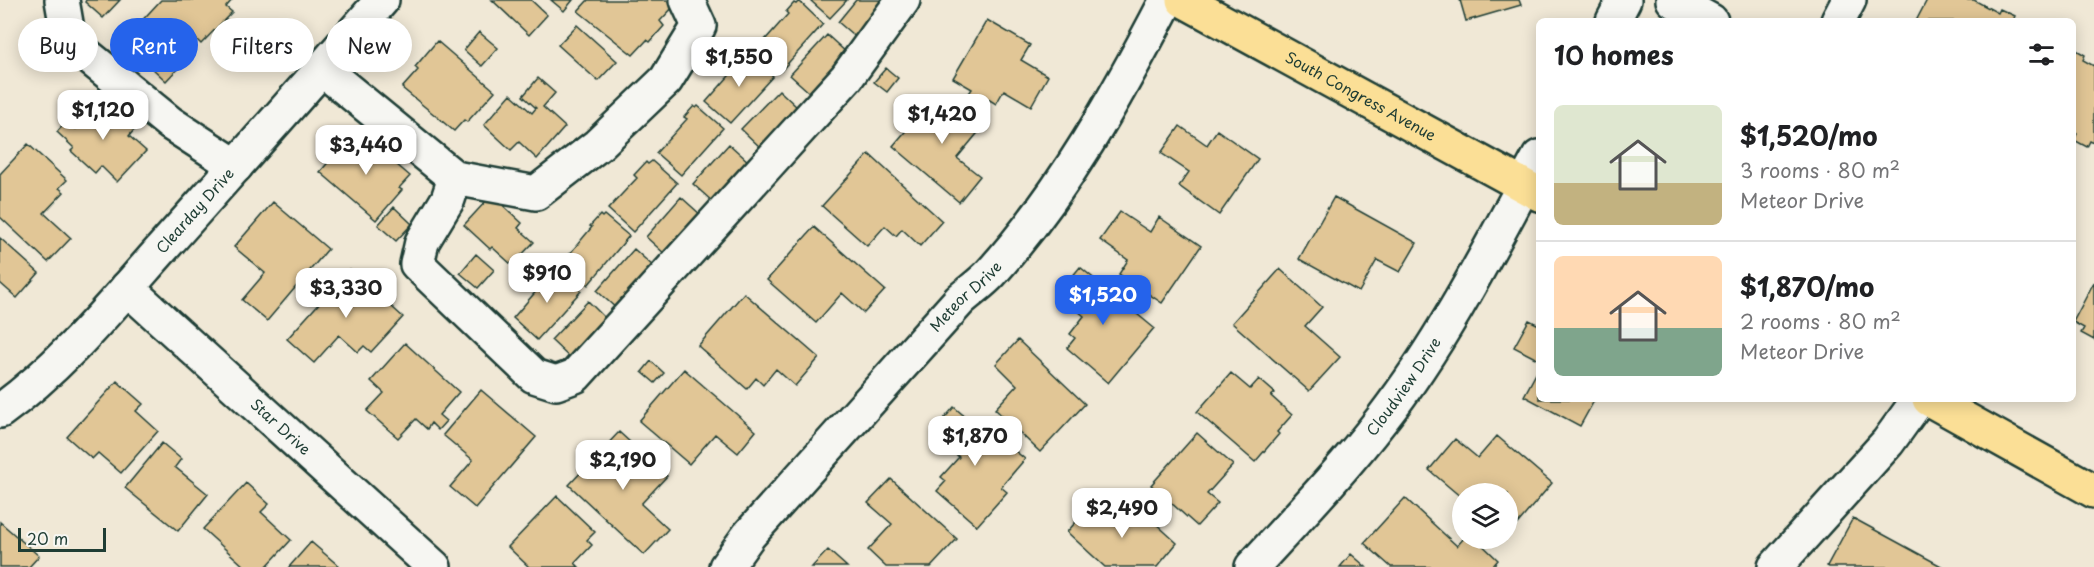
<!DOCTYPE html>
<meta charset="utf-8">
<style>
:root{--surface:#fff;--page:#f2f2f2;--text:#202124;--muted:#757577;--line:#e0e0e0;--accent:#2563eb}
body{margin:0;font-family:"Playpen Sans",sans-serif;background:var(--page);color:var(--text);height:100vh;display:flex;flex-direction:column;font-size:22px;white-space:nowrap}
*{box-sizing:border-box;margin:0}
p{font-size:20px;color:var(--muted)}
.icon{flex:none;width:33px;height:33px;fill:none;stroke:currentColor;stroke-width:2;stroke-linecap:round;stroke-linejoin:round}
.map{position:relative;flex:1;overflow:hidden}
.panel{position:absolute;left:1536px;top:18px;width:540px;height:384px;display:flex;flex-direction:column;background:var(--surface);border-radius:9px;box-shadow:0 3px 15px #0003}
.panel>*{flex:none}
.top-card{position:absolute;left:18px;top:18px;width:570px;height:54px;display:flex;gap:12px}
.fabs{position:absolute;left:1452px;top:483px;display:grid;gap:12px}
.fabs a{display:grid;place-items:center;width:66px;height:66px;border-radius:50%;background:var(--surface);box-shadow:0 3px 15px #0003;font-size:30px}
.scale{position:absolute;left:18px;bottom:15px;width:88px;box-sizing:border-box;padding-left:6px;border:3px solid #1f3d34;border-top:0;font-size:16px;line-height:21px;white-space:nowrap;color:#1f3d34;-webkit-text-stroke:4px #f6f6f2;paint-order:stroke}
.price{position:absolute;translate:-50% -51px;padding:0 14px;border-radius:12px;background:#fff;color:#222;font-size:20px;line-height:39px;filter:drop-shadow(0 2px 3px #0008)}
.price::after{content:'';position:absolute;left:50%;top:36px;width:18px;height:14px;margin-left:-9px;background:inherit;clip-path:polygon(0 0,100% 0,50% 100%)}
.price.on{background:var(--accent);color:#fff}
ul{padding:0;list-style:none}
li{display:flex;align-items:center;gap:18px;height:150px;padding:0 18px}
li+li{border-top:2px solid var(--line)}
li span{display:grid;place-items:center;flex:none;width:168px;height:120px;border-radius:9px;color:#555}
li>.icon{margin-inline-start:auto}
span .icon{width:72px;height:72px;fill:#fffc;stroke-width:1}
li b{font-size:26px}
h2{display:flex;justify-content:space-between;align-items:center;height:72px;padding:0 18px;font-size:26px}
.pill{padding:0 21px;border-radius:27px;background:var(--surface);box-shadow:0 3px 15px #0003;font-size:21px;line-height:54px}
.pill.on{background:var(--accent);color:#fff}
.map>svg:first-child{display:block}
.building{fill:#e1c696;stroke:#1f3d34;stroke-width:1.5}
.lines{fill:none;stroke-linecap:round;stroke-linejoin:round}
.minor-casing{stroke:#1f3d34;stroke-width:38}
.major-casing{stroke:#1f3d34;stroke-width:38}
.minor{stroke:#f6f6f2;stroke-width:33}
.major{stroke:#fbdf96;stroke-width:33}
.labels{text-anchor:middle;stroke-width:6;stroke-linejoin:round;paint-order:stroke}
.street-label{font-size:15px;fill:#1f3d34;stroke:#f6f6f2}
</style>
<div class="map">
<svg width="2094" height="567" viewBox="0 0 2094 567">
<rect width="100%" height="100%" fill="#f0e8d6"/>
<filter id="ink" filterUnits="userSpaceOnUse"><feTurbulence type="fractalNoise" baseFrequency=".0167" numOctaves="2"/><feDisplacementMap in="SourceGraphic" scale="12" xChannelSelector="R" yChannelSelector="G"/><feConvolveMatrix kernelMatrix="1 2 1 2 8 2 1 2 1" color-interpolation-filters="sRGB"/></filter>
<g filter="url(#ink)">
<path class="building" d="M86,0H120L103,18L85,2Z
M161,0H232L226,7L232,12L201,44L196,39L177,59L182,64L166,81L123,41Z
M492,0H531L547,15L529,35Z
M551,0H573L564,11Z
M588,0H669L675,5L660,21L664,26L650,42L647,40L633,55L578,11Z
M810,0H847L830,18Z
M856,0H892L859,40L838,22Z
M1460,0H1519L1521,5L1466,21Z
M1927,0H1974L1998,13L2000,9L2015,16L2013,21H1916Z
M799,1L823,24L781,71L757,49L788,14L786,12L794,3L796,4Z
M987,20L1030,45L1021,60L1048,76L1031,106L1004,90L996,104L985,97L978,110L963,102L972,89L953,78Z
M577,25L617,61L598,81L558,45Z
M479,32L498,48L482,66L464,50Z
M827,35L847,53L810,93L790,75Z
M437,41L495,91L467,122L464,120L454,131L402,88L418,70L415,67Z
M2073,48L2085,55L2083,60L2094,66V143L2090,141L2087,147L2074,140L2077,134L2073,131Z
M748,54L773,76L730,123L706,102L736,68L734,65L738,61L741,57L744,59Z
M886,68L898,78L887,92L874,82Z
M538,78L555,93L543,107L565,127L537,159L519,142L511,150L484,125L511,94L532,113L536,108L523,96Z
M779,90L799,109L761,148L741,129Z
M937,94L951,106L957,101L971,113L967,118L981,129L957,158L980,176L959,202L893,146Z
M85,100L94,109L101,102L110,110L111,108L134,130L129,136L146,151L117,182L101,166L95,173L71,151L74,148L57,132L67,121L76,129L85,119L75,111Z
M694,106L696,108L698,106L723,128L681,175L656,153L687,119L684,117Z
M1180,126L1207,145L1217,130L1258,159L1219,215L1179,186L1189,172L1161,153Z
M361,134L410,176L399,188L402,190L376,220L320,172L348,139L353,144Z
M28,144L67,180L59,188L64,192L44,213L71,238L48,262L0,217V174Z
M729,144L749,162L713,202L693,184Z
M869,154L942,221L920,246L902,229L896,236L885,226L867,246L822,206Z
M652,161L677,183L633,232L608,209L637,178L634,175L646,162L648,164Z
M494,197L522,223L518,228L534,242L512,265L492,247L490,249L464,225L487,200L489,202Z
M681,197L701,215L666,255L646,237Z
M1334,197L1417,243L1400,272L1377,260L1359,292L1299,259Z
M273,202L328,249L267,321L242,300L265,273L234,247Z
M394,207L412,224L396,241L378,225Z
M1120,212L1150,232L1159,217L1201,246L1162,303L1119,274L1128,260L1100,240Z
M600,215L602,217L604,215L629,236L588,285L562,263L592,227L590,226Z
M814,227L885,290L864,313L842,293L816,323L767,280Z
M0,238L39,273L17,298L0,283Z
M634,249L654,267L617,309L597,291Z
M476,254L494,270L478,288L460,273Z
M1080,267L1154,328L1108,383L1067,348L1075,338L1070,334L1084,316L1058,294Z
M556,268L581,291L537,340L513,318L545,281L543,279L551,270L553,272Z
M350,269L403,317L371,352L364,346L358,352L339,335L314,363L287,339Z
M1280,269L1322,307L1305,326L1340,357L1309,391L1232,323Z
M2094,282V340L2081,333L2084,328L2073,322Z
M744,293L819,358L795,386L776,369L763,385L756,378L747,389L698,346Z
M588,301L607,320L571,359L551,340Z
M1529,320L1539,325V360L1514,347Z
M1018,340L1085,404L1040,452L995,409L1017,385L996,364Z
M405,343L459,392L439,415L446,421L438,430L431,423L427,429L416,419L398,438L367,411L384,393L371,381Z
M651,361L664,373L655,383L642,372Z
M1539,368V399H1595L1580,426L1524,396Z
M684,369L756,431L738,453L715,434L689,464L639,421Z
M1231,373L1250,389L1259,379L1275,393L1271,396L1292,415L1277,432L1279,434L1255,462L1197,412Z
M117,381L143,404L136,411L158,431L121,473L98,453L92,459L67,437Z
M481,390L536,437L475,508L450,487L473,460L443,435Z
M954,407L1000,447L1004,442L1025,459L1001,487L1007,492L977,526L937,491L946,481L941,477L959,457L932,433Z
M619,432L667,476L641,504L668,529L644,555L569,485Z
M1197,433L1233,465L1207,494L1218,503L1197,526L1151,485Z
M1497,436L1552,483L1508,535V494H1462V498L1429,470L1455,439L1478,458Z
M162,443L181,459L175,467L208,494L178,531L125,488Z
M891,479L957,539L931,567H886L868,550L892,524L868,503Z
M246,483L269,504L261,512L291,540L266,567H245L203,529Z
M557,496L595,532L587,540L592,545L575,563L579,567H529L508,547Z
M1405,498L1457,546L1464,538H1475L1498,560L1492,567H1391L1364,543Z
M1092,504L1104,514L1113,505L1132,521L1141,510L1177,543L1157,567H1105L1067,532Z
M1853,518L1943,567H1829L1827,566Z
M0,522L39,556L29,567H0Z
M311,542L340,567H289Z
M828,550L847,567H812Z
M1351,554L1366,567H1340Z"/>
<g class="lines">
<defs>
<g id="minor">
<path d="M62,0L67,29L79,49L170,123L236,166"/>
<path d="M1673,0L1711,21"/>
<path d="M1613,21L1624,0"/>
<path d="M1838,21L1849,0"/>
<path d="M322,69L455,178L448,199L422,242L417,264L534,376L556,383L575,376L847,77L903,0"/>
<path d="M455,178L536,193L598,145L666,80L699,26L687,0"/>
<path id="s1" d="M127,288L434,567"/>
<path id="s2" d="M0,411C64,365 115,301 167,243C239,162 311,82 382,0"/>
<path id="s3" d="M726,567L749,535L960,300C970,291 982,283 991,273C1064,192 1117,96 1167,0"/>
<path id="s4" d="M1252,567C1296,519 1342,471 1382,419C1445,338 1491,246 1539,157"/>
<path d="M1775,567L1888,442L1919,399"/>
</g>
<g id="major">
<path id="s5" d="M1183,0L1539,194"/>
<path d="M1929,399L2094,491"/>
</g>
</defs>
<use href="#minor" class="minor-casing"/>
<use href="#major" class="major-casing"/>
<use href="#minor" class="minor"/>
<use href="#major" class="major"/>
</g>
</g>
<g class="labels">
<g class="street-label">
<text dy="5" stroke="none"><textPath href="#s5" startOffset="202">South Congress Avenue</textPath></text>
<text dy="5" stroke="none"><textPath href="#s2" startOffset="280">Clearday Drive</textPath></text>
<text dy="5" stroke="none"><textPath href="#s3" startOffset="362">Meteor Drive</textPath></text>
<text dy="5" stroke="none"><textPath href="#s4" startOffset="236">Cloudview Drive</textPath></text>
<text dy="5" stroke="none"><textPath href="#s1" startOffset="207">Star Drive</textPath></text>
</g>
</g>
</svg>
<div class="fabs">
<a><svg class="icon" aria-label="layers" viewBox="0 0 24 24"><path d="M12 4l9 5-9 5-9-5zM3 14l9 5 9-5"/></svg></a>
</div>
<div class="scale">20 m</div>
<b class="price" style="left:739px;top:88px">$1,550</b>
<b class="price" style="left:103px;top:141px">$1,120</b>
<b class="price" style="left:942px;top:145px">$1,420</b>
<b class="price" style="left:366px;top:176px">$3,440</b>
<b class="price" style="left:547px;top:304px">$910</b>
<b class="price" style="left:346px;top:319px">$3,330</b>
<b class="price on" style="left:1103px;top:326px">$1,520</b>
<b class="price" style="left:975px;top:467px">$1,870</b>
<b class="price" style="left:623px;top:491px">$2,190</b>
<b class="price" style="left:1122px;top:539px">$2,490</b>
<div class="top-card">
<a class="pill">Buy</a>
<a class="pill on">Rent</a>
<a class="pill">Filters</a>
<a class="pill">New</a>
</div>
<section class="panel">
<h2>10 homes<svg class="icon" aria-label="filters" viewBox="0 0 24 24"><path d="M4 7h16M4 17h16"/><circle cx="9" cy="7" r="2"/><circle cx="15" cy="17" r="2"/></svg></h2>
<ul>
<li><span style="background:linear-gradient(#dfe7d0 65%,#c2b280 0)"><svg class="icon" aria-label="home" viewBox="0 0 24 24"><path d="M3 11l9-7 9 7M6 9v11h12V9"/></svg></span><div><b>$1,520/mo</b><p>3 rooms · 80 m²</p><p>Meteor Drive</p></div></li>
<li><span style="background:linear-gradient(#ffd9b3 60%,#7fa58c 0)"><svg class="icon" aria-label="home" viewBox="0 0 24 24"><path d="M3 11l9-7 9 7M6 9v11h12V9"/></svg></span><div><b>$1,870/mo</b><p>2 rooms · 80 m²</p><p>Meteor Drive</p></div></li>
</ul>
</section>
</div>
